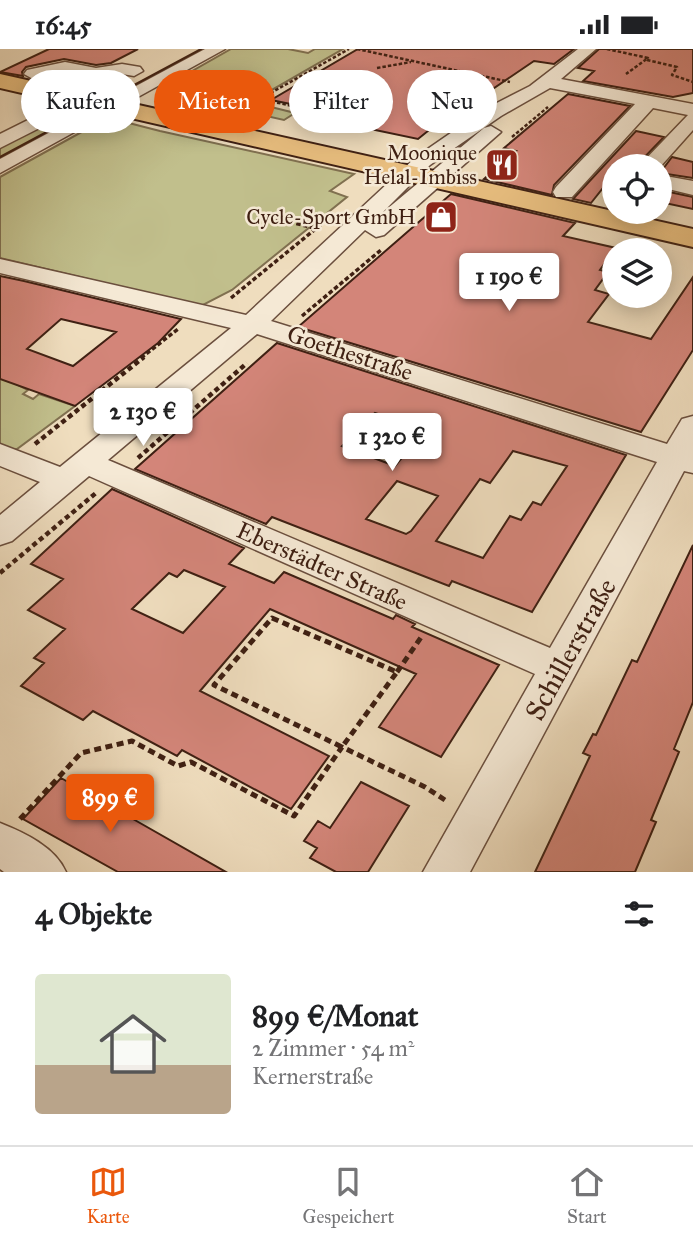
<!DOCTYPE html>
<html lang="de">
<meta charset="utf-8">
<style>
:root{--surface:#fff;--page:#f2f2f2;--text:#202124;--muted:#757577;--line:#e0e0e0;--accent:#ea580c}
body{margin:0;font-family:"IM FELL Great Primer",serif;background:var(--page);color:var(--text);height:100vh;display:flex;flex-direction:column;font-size:26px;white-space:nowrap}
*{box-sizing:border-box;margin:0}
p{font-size:23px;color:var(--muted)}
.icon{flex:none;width:38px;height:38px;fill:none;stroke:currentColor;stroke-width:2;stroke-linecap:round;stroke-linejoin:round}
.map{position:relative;height:823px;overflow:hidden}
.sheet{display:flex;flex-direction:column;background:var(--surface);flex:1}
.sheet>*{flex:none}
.banner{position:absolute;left:21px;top:21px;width:651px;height:63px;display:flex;gap:14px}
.tools{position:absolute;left:602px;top:105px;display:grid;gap:14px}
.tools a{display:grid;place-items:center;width:70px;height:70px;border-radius:50%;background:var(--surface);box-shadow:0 4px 18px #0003;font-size:35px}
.price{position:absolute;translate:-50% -60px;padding:0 16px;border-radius:7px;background:#fff;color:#222;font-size:23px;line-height:46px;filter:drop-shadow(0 2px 4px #0008)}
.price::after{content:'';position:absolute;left:50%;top:42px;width:21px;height:16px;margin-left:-10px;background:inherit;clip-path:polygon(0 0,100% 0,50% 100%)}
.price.active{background:var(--accent);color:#fff}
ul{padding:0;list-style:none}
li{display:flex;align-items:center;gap:21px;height:175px;padding:0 35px}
li span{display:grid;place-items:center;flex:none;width:196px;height:140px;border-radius:7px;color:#555}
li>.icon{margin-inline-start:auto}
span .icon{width:84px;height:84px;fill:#fffc;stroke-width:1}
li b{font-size:30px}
h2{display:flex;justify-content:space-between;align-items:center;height:84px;padding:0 35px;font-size:30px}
.chip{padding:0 24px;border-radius:32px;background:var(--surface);box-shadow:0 4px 18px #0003;font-size:24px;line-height:63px}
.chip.active{background:var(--accent);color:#fff}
.status{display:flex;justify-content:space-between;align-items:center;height:49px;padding:0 35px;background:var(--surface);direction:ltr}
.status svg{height:19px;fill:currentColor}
.dock{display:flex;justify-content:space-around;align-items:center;height:98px;border-top:2px solid var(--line);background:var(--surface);font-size:19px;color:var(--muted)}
.dock a{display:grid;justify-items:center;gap:4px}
.dock .active{color:var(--accent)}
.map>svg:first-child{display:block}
.green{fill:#c1bf8c;stroke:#807050;stroke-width:2}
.building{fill:#d38579;stroke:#3f2013;stroke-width:2;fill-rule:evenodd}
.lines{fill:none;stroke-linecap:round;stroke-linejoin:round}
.minor-casing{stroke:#6b4f3e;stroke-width:3}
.major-casing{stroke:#3f2013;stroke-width:4}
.path-far3{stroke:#3f2013;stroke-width:2.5;stroke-dasharray:3.5 2;stroke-linecap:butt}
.path-far2{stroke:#3f2013;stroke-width:3.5;stroke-dasharray:4.5 2.5;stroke-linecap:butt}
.path-far1{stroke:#3f2013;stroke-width:4.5;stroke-dasharray:5 3.5;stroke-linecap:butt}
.path{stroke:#3f2013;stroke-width:5;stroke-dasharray:7 4.5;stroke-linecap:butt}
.minor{fill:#f5e9d5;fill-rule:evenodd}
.major{fill:#e8be7f;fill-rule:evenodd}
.tram{stroke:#3f2013;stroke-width:2}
.labels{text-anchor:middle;stroke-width:5;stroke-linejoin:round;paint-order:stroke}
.far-poi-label{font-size:21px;fill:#3f2013;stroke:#f5e9d5;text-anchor:end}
.street-label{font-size:24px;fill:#3f2013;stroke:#f5e9d5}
.near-street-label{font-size:28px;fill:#3f2013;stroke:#f5e9d5}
</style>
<div class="status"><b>16:45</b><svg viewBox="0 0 49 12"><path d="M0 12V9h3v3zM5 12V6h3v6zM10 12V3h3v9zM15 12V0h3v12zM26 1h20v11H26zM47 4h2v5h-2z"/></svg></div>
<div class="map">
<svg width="693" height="823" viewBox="0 0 693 823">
<rect width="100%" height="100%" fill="#efddbe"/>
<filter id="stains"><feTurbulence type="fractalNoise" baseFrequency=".00286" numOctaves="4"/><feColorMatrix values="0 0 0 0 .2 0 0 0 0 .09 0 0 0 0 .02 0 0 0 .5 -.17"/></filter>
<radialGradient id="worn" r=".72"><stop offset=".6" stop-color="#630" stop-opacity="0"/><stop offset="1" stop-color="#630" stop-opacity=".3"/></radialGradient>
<path class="green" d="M231,0H288L308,4L315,0H343L251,53L295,64L284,71L164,44V38Z
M56,67L76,72L0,113V96Z
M121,72L160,82L354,125L330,142L347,148L232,241L201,257L0,209V128L87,80Z
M0,327L28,341L23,345L33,350L39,345L75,357L17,400L8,402L0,399Z"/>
<path class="building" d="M49,0H138L111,14L96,16L64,10L26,18L22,23L23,27L0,23Z
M358,0H574L554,15L534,12L478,50L470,48L418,90L294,64L305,58L271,51Z
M599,0H693V44L673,48L583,32L594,22L578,19Z
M568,45L630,57L554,136L552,146L484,130L516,102L504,99Z
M636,82L664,88L636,117H614V136L607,134L591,154L573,150Z
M672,108L693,113V129L660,124Z
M660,141L693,148V160L660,153Z
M451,145L575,174L563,187L616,199L600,221L608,223L595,241L609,245L588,273L651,290L693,228V301L641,383L298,278Z
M0,227L24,232L181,270L158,294L75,357L0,330ZM61,270L116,283L73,317L27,300Z
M277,294L626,406L532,563L452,532L449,537L272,468L266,475L135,420ZM375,364L425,381L395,417L342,397ZM513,402L567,417L541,456L533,453L521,471L510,467L483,509L436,492L480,430L490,434ZM397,432L438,447L411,482L406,485L366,470Z
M112,440L244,499L229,515L274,534L284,523L393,570L396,566L415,575L412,578L499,616L441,708L379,678L416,625L270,560L200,642L329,707L291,760L182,701L177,707L93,662L83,671L21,637L44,614L34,609L65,580L28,561L63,530L31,515ZM184,521L225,538L183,584L132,560L169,524L177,528Z
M693,496V653L674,700L679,703L651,771L656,773L635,823H535L590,707L583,704L593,685L596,686L632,611L637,613Z
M61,729L126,766L226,823H118L23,770Z
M361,733L409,757L368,823H336L310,809L317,799L304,792L318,772L330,779Z"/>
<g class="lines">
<defs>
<path id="minor" d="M205,0H225L0,124V110Z
M578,0H596L561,30L693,55V81L660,118L639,117L688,66L653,59L572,148H556L553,143L556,138L635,55L550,39L501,67L430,116L381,165L484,79L491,77L501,83L384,186L376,188L365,181L271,272L667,395L682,370L693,367V424L684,422L470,823H423L535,625L89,427L12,492L0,496V466L40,433L0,417V395L60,418L231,279L0,224V210L246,266L416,108L487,59L530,37ZM257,285L657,413L550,599L108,411Z
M65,13L96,19L122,15L140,18L143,22L134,27L122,25L96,29L65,23L33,30L24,25L27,21Z
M70,50L79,56L77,60L0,99V85Z
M660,126L693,132V146L660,138Z
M0,774C25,784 55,798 66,823H4L0,820Z"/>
<path id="major" d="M0,25L693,180V198L0,39Z"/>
</defs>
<use href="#minor" class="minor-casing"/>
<use href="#major" class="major-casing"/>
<path class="path-far3" d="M357,0L510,33
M607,0L648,9L626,25
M647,11L677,18L672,26L693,33
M377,19L411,13
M302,59L260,50L349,0
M512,88L548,58"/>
<path class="path-far2" d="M262,170L274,169L314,179
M231,249L324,173
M302,267L381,201
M141,309L178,280"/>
<path class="path-far1" d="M35,395L144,308
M138,409L247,314
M0,524L96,444"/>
<path class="path" d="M272,569L397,623L342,698L214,636Z
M397,623L422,587
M20,770L81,704L132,692L178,717L191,713L294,767L342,698L425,738L448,753"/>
<use href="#minor" class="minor"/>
<use href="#major" class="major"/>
<path class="tram" d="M0,108L201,0"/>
</g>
<defs>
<symbol id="restaurant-square" viewBox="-11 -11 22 22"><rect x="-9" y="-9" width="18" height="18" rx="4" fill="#8f2418" stroke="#f5e9d5"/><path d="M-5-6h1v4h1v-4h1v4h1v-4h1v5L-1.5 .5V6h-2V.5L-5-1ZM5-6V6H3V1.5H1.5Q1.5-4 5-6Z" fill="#fff"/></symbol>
<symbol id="shop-square" viewBox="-11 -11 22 22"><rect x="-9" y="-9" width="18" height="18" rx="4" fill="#8f2418" stroke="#f5e9d5"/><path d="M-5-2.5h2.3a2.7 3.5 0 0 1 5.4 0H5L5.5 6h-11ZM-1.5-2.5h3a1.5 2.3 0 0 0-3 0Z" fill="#fff"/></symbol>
</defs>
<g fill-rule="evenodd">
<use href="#restaurant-square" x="483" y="97" width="38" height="38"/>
<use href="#shop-square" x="422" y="149" width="38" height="38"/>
</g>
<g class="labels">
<g class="far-poi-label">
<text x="477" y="111">Moonique<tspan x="477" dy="24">Helal-Imbiss</tspan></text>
<text x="416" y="175">Cycle-Sport GmbH</text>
</g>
<g class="street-label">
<text transform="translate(350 304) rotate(18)" y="8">Goethestraße</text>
<text transform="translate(322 517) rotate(24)" y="8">Eberstädter Straße</text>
</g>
<g class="near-street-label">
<text transform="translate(570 600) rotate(-61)" y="10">Schillerstraße</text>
</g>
</g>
<rect width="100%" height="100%" filter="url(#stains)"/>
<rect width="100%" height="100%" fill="url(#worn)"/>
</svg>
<div class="tools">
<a><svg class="icon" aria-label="locate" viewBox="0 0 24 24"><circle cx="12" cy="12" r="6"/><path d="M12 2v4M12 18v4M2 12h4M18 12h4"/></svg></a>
<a><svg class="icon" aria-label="layers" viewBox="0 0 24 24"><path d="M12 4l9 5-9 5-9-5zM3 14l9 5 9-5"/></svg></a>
</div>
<b class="price" style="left:509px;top:264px">1 190 €</b>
<b class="price" style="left:143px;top:399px">2 130 €</b>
<b class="price" style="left:392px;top:424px">1 320 €</b>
<b class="price active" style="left:110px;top:785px">899 €</b>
<div class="banner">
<a class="chip">Kaufen</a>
<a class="chip active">Mieten</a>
<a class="chip">Filter</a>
<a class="chip">Neu</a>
</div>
</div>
<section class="sheet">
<h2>4 Objekte<svg class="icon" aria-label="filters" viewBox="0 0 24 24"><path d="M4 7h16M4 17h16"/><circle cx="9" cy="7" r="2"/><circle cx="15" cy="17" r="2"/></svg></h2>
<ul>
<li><span style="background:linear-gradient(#dfe7d0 65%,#b9a48a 0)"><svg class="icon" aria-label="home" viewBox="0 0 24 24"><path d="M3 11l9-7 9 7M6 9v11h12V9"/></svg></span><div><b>899 €/Monat</b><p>2 Zimmer · 54 m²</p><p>Kernerstraße</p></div></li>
</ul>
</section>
<nav class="dock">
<a class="active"><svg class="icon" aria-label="map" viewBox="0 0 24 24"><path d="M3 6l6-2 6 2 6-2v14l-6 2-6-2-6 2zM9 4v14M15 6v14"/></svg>Karte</a>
<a><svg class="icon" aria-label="saved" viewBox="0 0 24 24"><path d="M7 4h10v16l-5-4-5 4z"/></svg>Gespeichert</a>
<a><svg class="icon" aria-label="home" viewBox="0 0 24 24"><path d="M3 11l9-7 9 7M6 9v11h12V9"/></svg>Start</a>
</nav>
